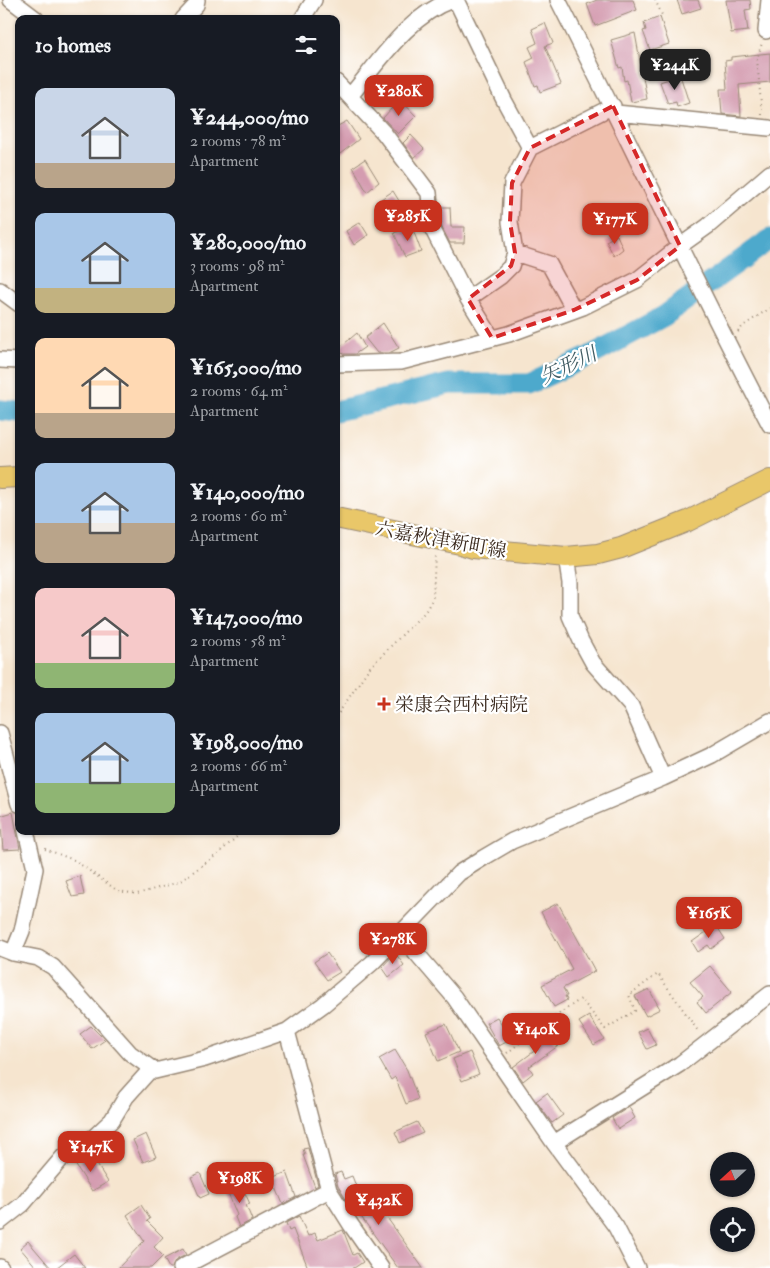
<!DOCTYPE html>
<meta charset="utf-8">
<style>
:root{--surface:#171b24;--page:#242831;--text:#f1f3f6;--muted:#9ea1a6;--accent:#c8321e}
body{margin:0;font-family:"IM FELL Double Pica","Noto Serif JP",serif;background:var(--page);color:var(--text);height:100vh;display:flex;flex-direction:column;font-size:19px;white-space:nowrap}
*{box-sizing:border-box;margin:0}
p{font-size:16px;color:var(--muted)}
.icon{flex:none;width:28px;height:28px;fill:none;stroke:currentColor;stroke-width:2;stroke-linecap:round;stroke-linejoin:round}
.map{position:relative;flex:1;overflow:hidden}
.sheet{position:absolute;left:15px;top:15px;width:325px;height:820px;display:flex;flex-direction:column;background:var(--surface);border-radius:10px;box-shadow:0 1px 4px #0004}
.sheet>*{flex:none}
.needle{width:32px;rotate:248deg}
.fabs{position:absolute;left:710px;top:1152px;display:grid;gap:10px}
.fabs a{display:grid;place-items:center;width:45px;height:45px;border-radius:50%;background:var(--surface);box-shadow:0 1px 4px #0004;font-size:25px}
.price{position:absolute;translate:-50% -42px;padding:0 11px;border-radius:10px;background:var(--accent);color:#fff;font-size:16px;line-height:32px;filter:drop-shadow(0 1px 2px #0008)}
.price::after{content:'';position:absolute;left:50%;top:30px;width:15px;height:11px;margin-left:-8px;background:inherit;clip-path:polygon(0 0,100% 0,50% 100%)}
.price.on{background:#222;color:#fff}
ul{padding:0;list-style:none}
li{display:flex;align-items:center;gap:15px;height:125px;padding:0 20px}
li span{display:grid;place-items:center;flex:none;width:140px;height:100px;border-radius:10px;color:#555}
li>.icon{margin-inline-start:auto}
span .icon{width:60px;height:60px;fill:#fffc;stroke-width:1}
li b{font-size:21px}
h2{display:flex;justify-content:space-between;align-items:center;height:60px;padding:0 20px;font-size:21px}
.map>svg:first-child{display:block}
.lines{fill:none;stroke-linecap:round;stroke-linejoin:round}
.river{stroke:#4da9cc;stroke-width:21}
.building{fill:#d49cb0}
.minor-casing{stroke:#988876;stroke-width:18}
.major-casing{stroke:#988876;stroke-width:22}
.path{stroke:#988876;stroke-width:2;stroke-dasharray:1 4;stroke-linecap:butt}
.minor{stroke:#fff;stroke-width:15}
.major{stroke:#e9c769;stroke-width:20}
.marked{fill:#d62828;fill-opacity:0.2;stroke:#d62828;stroke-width:4;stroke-dasharray:10 6;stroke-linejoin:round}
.poi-dot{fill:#c8321e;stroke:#fff;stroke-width:2}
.labels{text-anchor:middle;stroke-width:4.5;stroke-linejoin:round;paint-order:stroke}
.street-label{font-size:19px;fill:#3b2a1e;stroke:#fff}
.poi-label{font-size:19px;fill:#3b2a1e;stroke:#fff;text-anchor:start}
.water-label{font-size:20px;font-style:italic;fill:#425d64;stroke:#fff}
</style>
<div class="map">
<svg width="770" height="1268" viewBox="0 0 770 1268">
<rect width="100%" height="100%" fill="#fff"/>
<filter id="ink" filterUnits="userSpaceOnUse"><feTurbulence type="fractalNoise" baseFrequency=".02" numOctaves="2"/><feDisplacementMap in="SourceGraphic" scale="10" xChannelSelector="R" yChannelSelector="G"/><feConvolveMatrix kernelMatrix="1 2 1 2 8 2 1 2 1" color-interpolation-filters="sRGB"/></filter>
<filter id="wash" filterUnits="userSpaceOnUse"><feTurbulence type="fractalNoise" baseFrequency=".0096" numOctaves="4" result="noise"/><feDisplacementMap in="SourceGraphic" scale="20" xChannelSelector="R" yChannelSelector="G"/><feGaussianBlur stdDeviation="1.12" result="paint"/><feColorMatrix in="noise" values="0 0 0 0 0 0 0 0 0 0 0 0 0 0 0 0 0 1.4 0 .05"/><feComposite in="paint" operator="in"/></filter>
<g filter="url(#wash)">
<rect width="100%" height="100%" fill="#f6e5cf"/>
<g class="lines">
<path class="river" d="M0,410L19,412
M336,411L449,384H529L590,356L664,316L770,239"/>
</g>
<g id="blocks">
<path class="building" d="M597,0H633L637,10L595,26L587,4Z
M677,0H698L701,8L682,14Z
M726,0H750L751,9L745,10L748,31L731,33Z
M660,17L669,44L650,50L643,31L646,30L644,23Z
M545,23L553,43L545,46L561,84L540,92L538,85L535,86L526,62L534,58L529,47L537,43L532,29Z
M635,33L647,99L631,102L627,80L624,81L622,67L619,68L611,40Z
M770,53V82L739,85L741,116L722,114L720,89H727L725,61L731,60V57Z
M680,75L689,103L677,107L676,102L668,104L660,82Z
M400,99L416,116L398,134L383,118Z
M347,121L359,139L340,154L336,148V127Z
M411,135L424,149L414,158L403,143Z
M365,159L379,182L367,192L353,167Z
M393,191L404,209L392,218L381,199Z
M440,207H450L451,227H465L464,243H450L441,226Z
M360,222L368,235L354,245L346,231Z
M412,227L421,251L405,257L394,233Z
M617,235L623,249L614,256L606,241Z
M383,323L399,348L389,353H377L365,338Z
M357,333L365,347L355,354H343L338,349Z
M13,812L20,849L3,850L0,816Z
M80,876L84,895L72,897L66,881Z
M558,903L595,971L563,988L567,996H565L567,1000L554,1007L542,985L572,969L541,912Z
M716,925L725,939L711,949L708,945L698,952L692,942Z
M327,953L340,972L327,980L314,962Z
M395,953L404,965L389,977L382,967Z
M710,966L732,992L706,1013L697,1002L703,997L690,982Z
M649,989L660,1009L646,1016L635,996Z
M589,1016L604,1039L594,1045L579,1022Z
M497,1017L510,1040L499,1046L486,1023Z
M446,1024L459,1052L438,1061L426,1032Z
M91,1026L105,1040L92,1049L80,1034Z
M647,1028L656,1045L647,1049L638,1032Z
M547,1030L558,1046L529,1067L533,1073L523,1081L513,1067L537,1049L532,1042Z
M395,1050L407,1070L418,1099L406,1104L395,1077L391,1080L379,1059Z
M470,1052L479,1074L462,1081L453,1059Z
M547,1093L563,1115L552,1123L536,1101Z
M629,1107L635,1118L618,1129L612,1118Z
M417,1122L423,1133L400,1143L395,1132Z
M146,1134L156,1157L143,1162L133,1140Z
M308,1148L318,1185L315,1187L303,1155H305L303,1149Z
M91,1155L108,1182L92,1191L75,1164Z
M287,1172L296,1197L283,1204L272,1178Z
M341,1172L344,1179L352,1176L368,1217L380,1208L423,1268H398L354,1207L351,1208L338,1186L335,1174Z
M200,1173L209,1194L200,1198L191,1177Z
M240,1182L250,1204L246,1205L252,1220L239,1227L235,1217L237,1215L226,1188Z
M141,1205L150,1219L147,1221L163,1237L154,1247L163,1256L151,1268H118L144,1241L127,1215Z
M299,1216L308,1236L315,1233L318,1240L343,1230L353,1255L357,1253L363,1262L354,1268H308L293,1229L289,1231L286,1223Z
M28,1241L51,1268H37L20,1248Z
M183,1249L186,1255L176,1260L172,1268H169L164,1259Z
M74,1254L85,1268H56Z"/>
</g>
</g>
<g filter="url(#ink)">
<use href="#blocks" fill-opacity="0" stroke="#988876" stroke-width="1"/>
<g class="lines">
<defs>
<path id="minor" d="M11,0L36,19
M456,0L504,100L530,148L512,183L510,222L515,253L511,266L501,276L468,299
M558,0C630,141 696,285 770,425
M183,19L196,5L197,0
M302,19L314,0
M766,31L769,0
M336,82L384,133L429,193L432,228L468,299L492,338
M350,96C379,62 409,15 452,0
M616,113L769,128
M530,148L613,106
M515,253L549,264L574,310
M0,290L19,304
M0,360L19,361
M336,364L401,362L509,334L583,307L637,280L680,246L708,226L770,173
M566,557L570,583V616L581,641L593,663L631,706L663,778
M0,733L19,804
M400,934L454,997L554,1143L616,1227L637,1268
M0,948L13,953L38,958L53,967L130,1053L155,1071L205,1059L287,1031L323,1005L372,963L459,873L483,858L512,841L663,778L712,755L770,721
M13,953L22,931L35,869L26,831
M287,1031L329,1190L351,1225L381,1268
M554,1143L680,1064L770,994
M0,1222L23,1204L63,1157L94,1137L112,1120L126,1097L151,1069
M0,1267L1,1268
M181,1268L329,1190"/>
<path id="major" d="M0,478L19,477
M336,518L460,544L473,548L566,557L598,554L621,548L688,521L770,480"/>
</defs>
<use href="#minor" class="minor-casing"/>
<use href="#major" class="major-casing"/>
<path class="path" d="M655,0L663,17
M762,115L757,59L762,43
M738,332L743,326L770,308
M336,717L369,668L425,612L433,598L435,555
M45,849L74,860L118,891L137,894L179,882L218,854L243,831
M507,1053L541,1026L581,999L605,1029L635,1011L629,995L658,974L698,1031"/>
<use href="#minor" class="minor"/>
<use href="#major" class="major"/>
</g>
</g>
<path class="marked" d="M613,106L680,246L637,280L574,310L492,338L468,299L511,266L515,253L510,222L512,183L530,148Z"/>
<path class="poi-dot" d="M381.5 696.5h5v5h5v5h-5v5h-5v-5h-5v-5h5z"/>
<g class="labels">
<g class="street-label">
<text transform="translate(441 539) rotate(10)" y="7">六嘉秋津新町線</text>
</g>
<g class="poi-label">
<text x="395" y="711">栄康会西村病院</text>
</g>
<g class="water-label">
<text transform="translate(568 365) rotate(-25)" y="7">矢形川</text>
</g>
</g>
</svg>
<div class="fabs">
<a><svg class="needle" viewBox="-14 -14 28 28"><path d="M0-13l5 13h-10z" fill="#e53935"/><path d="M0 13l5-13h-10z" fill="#9ea1a6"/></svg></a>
<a><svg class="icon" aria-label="locate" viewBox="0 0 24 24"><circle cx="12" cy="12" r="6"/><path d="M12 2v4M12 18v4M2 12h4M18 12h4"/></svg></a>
</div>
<b class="price on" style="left:675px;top:91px">¥244K</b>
<b class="price" style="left:399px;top:117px">¥280K</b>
<b class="price" style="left:408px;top:242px">¥285K</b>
<b class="price" style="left:615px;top:245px">¥177K</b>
<b class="price" style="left:709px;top:939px">¥165K</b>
<b class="price" style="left:393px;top:965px">¥278K</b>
<b class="price" style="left:536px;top:1055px">¥140K</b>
<b class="price" style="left:91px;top:1173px">¥147K</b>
<b class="price" style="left:240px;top:1204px">¥198K</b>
<b class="price" style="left:379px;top:1226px">¥432K</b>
<section class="sheet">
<h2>10 homes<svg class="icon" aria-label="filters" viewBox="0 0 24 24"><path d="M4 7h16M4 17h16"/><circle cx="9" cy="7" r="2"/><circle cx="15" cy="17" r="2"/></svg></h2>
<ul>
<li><span style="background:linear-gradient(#c9d6e8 75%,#b9a48a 0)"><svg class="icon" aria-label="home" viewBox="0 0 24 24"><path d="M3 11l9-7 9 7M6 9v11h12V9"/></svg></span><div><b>¥244,000/mo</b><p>2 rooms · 78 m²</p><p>Apartment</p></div></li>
<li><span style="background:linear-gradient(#a9c7e8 75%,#c2b280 0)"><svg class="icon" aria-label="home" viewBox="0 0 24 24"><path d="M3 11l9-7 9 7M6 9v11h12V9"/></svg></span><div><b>¥280,000/mo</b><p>3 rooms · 98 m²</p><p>Apartment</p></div></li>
<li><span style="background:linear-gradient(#ffd9b3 75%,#b9a48a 0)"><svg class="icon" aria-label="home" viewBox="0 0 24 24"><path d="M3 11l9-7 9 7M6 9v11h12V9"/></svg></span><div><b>¥165,000/mo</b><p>2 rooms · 64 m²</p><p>Apartment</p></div></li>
<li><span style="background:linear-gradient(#a9c7e8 60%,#b9a48a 0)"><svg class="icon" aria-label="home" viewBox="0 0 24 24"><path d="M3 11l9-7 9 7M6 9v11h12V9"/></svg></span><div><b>¥140,000/mo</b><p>2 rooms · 60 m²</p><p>Apartment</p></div></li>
<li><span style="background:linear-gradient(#f6c9c9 75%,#8fb573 0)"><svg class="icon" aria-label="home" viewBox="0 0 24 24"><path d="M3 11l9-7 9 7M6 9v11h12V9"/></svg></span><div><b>¥147,000/mo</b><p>2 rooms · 58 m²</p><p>Apartment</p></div></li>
<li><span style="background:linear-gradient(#a9c7e8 70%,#8fb573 0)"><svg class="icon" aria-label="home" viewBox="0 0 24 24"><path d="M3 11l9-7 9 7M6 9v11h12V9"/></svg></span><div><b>¥198,000/mo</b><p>2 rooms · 66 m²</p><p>Apartment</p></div></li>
</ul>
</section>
</div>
